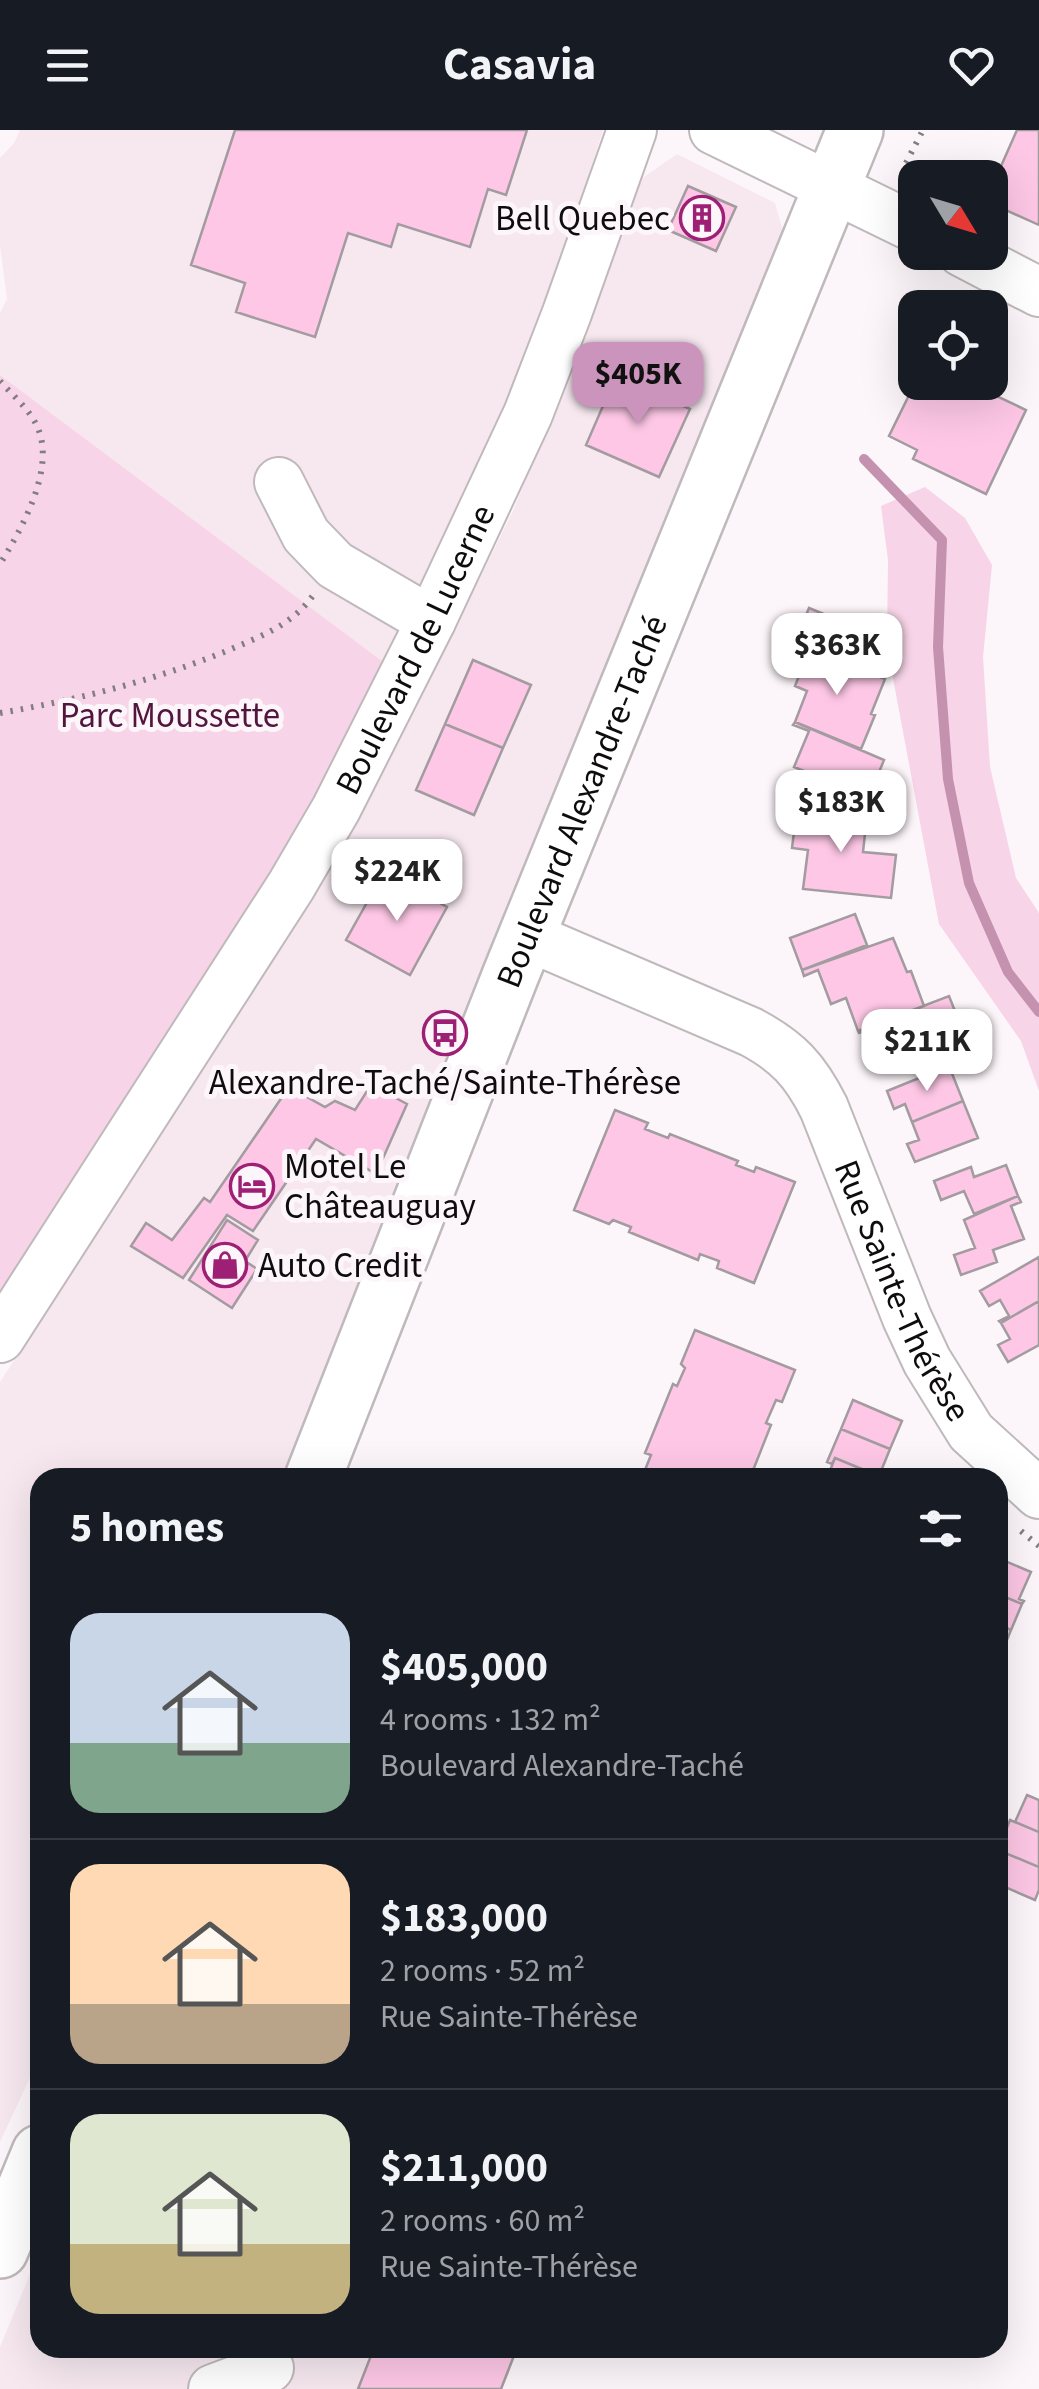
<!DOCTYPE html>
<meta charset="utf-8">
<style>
:root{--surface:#171b24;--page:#20242c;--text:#f1f3f6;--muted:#9ea1a6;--line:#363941;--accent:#cb94bc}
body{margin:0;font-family:"Source Sans 3",sans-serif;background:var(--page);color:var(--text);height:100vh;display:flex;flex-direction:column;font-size:38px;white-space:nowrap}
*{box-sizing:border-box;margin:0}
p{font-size:32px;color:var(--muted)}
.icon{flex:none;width:55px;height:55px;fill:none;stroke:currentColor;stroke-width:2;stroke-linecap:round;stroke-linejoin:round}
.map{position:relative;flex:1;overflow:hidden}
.side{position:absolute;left:30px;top:1338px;width:978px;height:890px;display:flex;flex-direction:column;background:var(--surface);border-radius:30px;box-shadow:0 10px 40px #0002}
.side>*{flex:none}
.needle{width:65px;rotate:128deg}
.tools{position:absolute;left:898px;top:30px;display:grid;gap:20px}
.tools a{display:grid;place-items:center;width:110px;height:110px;border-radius:20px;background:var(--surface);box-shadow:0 10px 40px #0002;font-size:50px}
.price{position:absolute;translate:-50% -85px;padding:0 22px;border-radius:20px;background:#fff;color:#222;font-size:32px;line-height:65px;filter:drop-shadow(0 2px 5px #0008)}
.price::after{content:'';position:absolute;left:50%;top:60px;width:30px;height:22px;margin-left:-15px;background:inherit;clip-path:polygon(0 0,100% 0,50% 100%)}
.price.current{background:var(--accent);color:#111}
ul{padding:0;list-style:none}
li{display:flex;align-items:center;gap:30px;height:250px;padding:0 40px}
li+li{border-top:2px solid var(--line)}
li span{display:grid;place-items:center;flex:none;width:280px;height:200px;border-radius:30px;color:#555}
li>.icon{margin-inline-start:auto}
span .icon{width:120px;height:120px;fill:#fffc;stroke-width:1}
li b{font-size:42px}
h2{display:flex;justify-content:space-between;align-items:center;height:120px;padding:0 40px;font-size:42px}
header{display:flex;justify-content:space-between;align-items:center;height:130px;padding:0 40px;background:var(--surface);font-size:45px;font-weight:700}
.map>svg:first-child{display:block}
.built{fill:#f7e8f0}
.green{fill:#f7d4e7}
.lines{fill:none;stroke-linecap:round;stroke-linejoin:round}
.stream{stroke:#c491ae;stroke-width:10}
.building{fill:#fdc7e5;stroke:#a29b9f;stroke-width:2.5}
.minor-casing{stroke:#c0b9bc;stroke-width:52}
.major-casing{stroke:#c0b9bc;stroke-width:60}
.path{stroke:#827e80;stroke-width:6;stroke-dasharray:2.5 8;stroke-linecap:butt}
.minor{stroke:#fff;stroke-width:48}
.major{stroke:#fff;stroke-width:55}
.labels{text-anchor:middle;stroke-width:10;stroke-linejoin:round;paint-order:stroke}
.poi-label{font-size:35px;fill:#0e0c0d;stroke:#fcf5f9;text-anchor:start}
.street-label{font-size:35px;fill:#0e0c0d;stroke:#fcf5f9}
.park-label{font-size:35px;fill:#52163e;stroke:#fcf5f9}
</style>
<header><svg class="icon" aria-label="menu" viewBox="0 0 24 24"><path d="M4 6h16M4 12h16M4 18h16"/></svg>Casavia<svg class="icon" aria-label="heart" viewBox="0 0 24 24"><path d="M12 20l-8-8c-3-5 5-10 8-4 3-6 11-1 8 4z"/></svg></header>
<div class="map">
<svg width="1039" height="2259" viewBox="0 0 1039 2259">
<rect width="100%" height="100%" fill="#fcf5f9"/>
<path class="built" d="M20,0H603L570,105L509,275L386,534L0,245V183L7,169L0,115V28L14,13Z
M677,24L775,73L789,123L282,1347L40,1348V1926L0,2012V1252L269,837L413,585L513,381L576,229L641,49Z
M40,2120V2218H510L494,2259H0V2217Z"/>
<path class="green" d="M0,245L386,534L287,730L0,1173Z
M925,357L965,388L992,435L983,527L990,637L1016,748L1039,783V961L1021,911L939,794L887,516L888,430L881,376Z"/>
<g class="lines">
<path class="stream" d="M864,329L942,410L938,517L948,649L969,753L1008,842L1039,882"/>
</g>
<path class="building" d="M235,0H527L506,65L488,59L470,117L398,94L391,117L348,103L315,207L236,182L245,153L191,135Z
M1017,0H1039V95L990,73V61Z
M688,56L736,77L716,121L668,100Z
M915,237V252H967L1026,280L986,364L913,329L917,320L889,306L913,257L907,254Z
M616,246L690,279L659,347L586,315Z
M809,478L875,505L861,538L795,512Z
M795,512L885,549L871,584L875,585L861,619L795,592L807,561L795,556L809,521L795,515Z
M473,530L531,555L503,618L445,594Z
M795,592L884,630L869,667L794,637L809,601L793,595Z
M445,594L503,618L474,685L416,660Z
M797,678L867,685L863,722L896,725L891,768L803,759L808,720L792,718Z
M384,742L447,777L410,845L346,810Z
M855,784L867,815L802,840L790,808Z
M893,808L907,842L911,841L924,876L858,901L846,868L831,874L818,840L804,846L802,840Z
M949,866L964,904L887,933L873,897L859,903L858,901Z
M949,936L963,971L912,992L905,974L894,979L887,961Z
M371,955L407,974L376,1044L316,1009L253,1101L227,1085L183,1148L131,1116L146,1093L172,1110L204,1068L210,1072L289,957L325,977L335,971L355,980Z
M963,971L978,1008L915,1032L907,1014L919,1010L912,992Z
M615,980L648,993L645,999L668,1008L670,1004L738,1031L736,1035L754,1042L756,1037L795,1052L754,1153L717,1138L719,1131L700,1124L698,1130L629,1102L631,1097L613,1090L609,1094L574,1080Z
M1006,1035L1018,1066L974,1084L964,1061L941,1070L934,1051L971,1037L974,1047Z
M1018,1066L1021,1072L1011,1076L1024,1109L993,1120L997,1132L961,1145L954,1125L975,1118L964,1090Z
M227,1090L258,1110L245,1131L257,1139L232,1178L189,1150Z
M1039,1127V1171L1001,1193L999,1191L1009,1186L1000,1170L989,1176L980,1161Z
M1039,1171V1215L1008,1232L998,1215L1010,1209L1001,1193Z
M695,1200L795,1240L782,1272L776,1270L766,1293L771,1295L750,1348H635L637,1342L643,1345L651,1325L645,1323L673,1254L677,1256L685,1238L681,1234Z
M853,1270L902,1291L890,1319L841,1299Z
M841,1299L890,1319L879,1346L835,1328L832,1334L827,1332Z
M835,1328L879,1346L883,1347L827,1348Z
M998,1428L1031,1442L1019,1469L1024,1471L1022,1474L998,1464Z
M998,1464L1022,1474L1011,1500L998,1494Z
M998,1494L1011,1500L999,1530H998Z
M1027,1665L1039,1670V1702L1015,1692Z
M1010,1690L1039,1702V1737L998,1720Z
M998,1720L1039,1737V1760L1035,1770L998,1754Z
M374,2218H517L501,2259H358Z"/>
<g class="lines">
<defs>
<g id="minor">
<path d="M714,0L915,98"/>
<path d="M962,122L1039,162"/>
<path d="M279,352L306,405L335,435L431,491"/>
<path id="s1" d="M527,806L751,902C788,922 805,940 824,978L907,1188L927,1231L971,1302L1039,1364"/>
<path id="s2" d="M0,1208L291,756L336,679L431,491L528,284L567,183L632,0"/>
<path d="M213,2259L269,2238"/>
</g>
<g id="major">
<path id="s3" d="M313,1348L511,844L855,0"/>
<path d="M0,2120L40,2023"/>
</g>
</defs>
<use href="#minor" class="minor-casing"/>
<use href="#major" class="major-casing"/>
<path class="path" d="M906,33L923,0
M0,251C13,266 32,281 39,301C54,342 21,400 0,434
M0,583C77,570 152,551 224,522C259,507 292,496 314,464
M1021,1401L1039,1416"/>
<use href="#minor" class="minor"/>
<use href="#major" class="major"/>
</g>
<defs>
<symbol id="building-ring" viewBox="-11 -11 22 22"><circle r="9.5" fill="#fcf5f9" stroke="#9d2075" stroke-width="1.5"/><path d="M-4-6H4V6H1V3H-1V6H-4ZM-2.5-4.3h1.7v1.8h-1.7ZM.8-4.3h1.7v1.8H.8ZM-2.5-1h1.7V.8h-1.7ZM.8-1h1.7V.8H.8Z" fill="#9d2075"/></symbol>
<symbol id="bus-ring" viewBox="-11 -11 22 22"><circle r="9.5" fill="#fcf5f9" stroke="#9d2075" stroke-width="1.5"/><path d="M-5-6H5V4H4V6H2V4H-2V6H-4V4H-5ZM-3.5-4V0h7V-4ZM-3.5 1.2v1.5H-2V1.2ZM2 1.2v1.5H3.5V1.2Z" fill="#9d2075"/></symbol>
<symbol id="hotel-ring" viewBox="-11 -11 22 22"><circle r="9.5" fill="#fcf5f9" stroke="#9d2075" stroke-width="1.5"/><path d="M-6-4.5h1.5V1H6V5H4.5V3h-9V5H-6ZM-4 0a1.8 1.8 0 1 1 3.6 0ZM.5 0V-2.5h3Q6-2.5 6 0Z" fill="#9d2075"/></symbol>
<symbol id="shop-ring" viewBox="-11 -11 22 22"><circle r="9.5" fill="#fcf5f9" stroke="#9d2075" stroke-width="1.5"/><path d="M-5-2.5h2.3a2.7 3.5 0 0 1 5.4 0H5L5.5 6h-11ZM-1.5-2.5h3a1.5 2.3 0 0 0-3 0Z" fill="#9d2075"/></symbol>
</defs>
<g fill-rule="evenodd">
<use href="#building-ring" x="677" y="63" width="50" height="50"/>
<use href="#bus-ring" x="420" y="878" width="50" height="50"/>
<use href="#hotel-ring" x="227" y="1031" width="50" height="50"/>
<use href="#shop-ring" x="200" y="1110" width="50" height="50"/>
</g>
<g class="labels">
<g class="poi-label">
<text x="670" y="100" text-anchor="end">Bell Quebec</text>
<text x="445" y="964" text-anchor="middle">Alexandre-Taché/Sainte-Thérèse</text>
<text x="284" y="1048">Motel Le<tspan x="284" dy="40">Châteauguay</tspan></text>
<text x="258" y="1147">Auto Credit</text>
</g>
<g class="street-label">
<text dy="12" stroke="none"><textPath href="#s2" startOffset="805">Boulevard de Lucerne</textPath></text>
<text dy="12" stroke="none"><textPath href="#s3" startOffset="728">Boulevard Alexandre-Taché</textPath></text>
<text dy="12" stroke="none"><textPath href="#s1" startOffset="550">Rue Sainte-Thérèse</textPath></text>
</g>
<g class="park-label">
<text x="170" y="597">Parc Moussette</text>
</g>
</g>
</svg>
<div class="tools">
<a><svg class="needle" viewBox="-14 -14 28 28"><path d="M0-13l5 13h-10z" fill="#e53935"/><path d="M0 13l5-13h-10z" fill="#9ea1a6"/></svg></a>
<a><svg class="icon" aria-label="locate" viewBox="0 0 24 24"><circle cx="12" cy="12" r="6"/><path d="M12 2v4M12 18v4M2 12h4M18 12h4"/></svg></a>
</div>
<b class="price current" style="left:638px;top:297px">$405K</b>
<b class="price" style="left:837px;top:568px">$363K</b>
<b class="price" style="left:841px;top:725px">$183K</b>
<b class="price" style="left:397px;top:794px">$224K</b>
<b class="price" style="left:927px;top:964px">$211K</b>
<section class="side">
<h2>5 homes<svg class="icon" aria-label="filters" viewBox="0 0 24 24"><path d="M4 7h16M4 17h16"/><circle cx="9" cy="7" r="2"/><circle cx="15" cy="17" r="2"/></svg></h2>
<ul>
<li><span style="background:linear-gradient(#c9d6e8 65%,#7fa58c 0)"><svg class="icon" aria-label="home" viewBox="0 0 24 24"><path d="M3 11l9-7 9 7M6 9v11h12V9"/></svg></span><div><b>$405,000</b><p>4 rooms · 132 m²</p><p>Boulevard Alexandre-Taché</p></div></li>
<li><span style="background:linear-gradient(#ffd9b3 70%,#b9a48a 0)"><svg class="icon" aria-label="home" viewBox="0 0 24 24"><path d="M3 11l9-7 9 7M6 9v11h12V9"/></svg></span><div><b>$183,000</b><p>2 rooms · 52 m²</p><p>Rue Sainte-Thérèse</p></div></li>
<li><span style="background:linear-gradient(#dfe7d0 65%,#c2b280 0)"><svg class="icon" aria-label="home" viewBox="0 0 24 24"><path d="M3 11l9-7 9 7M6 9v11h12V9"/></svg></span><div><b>$211,000</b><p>2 rooms · 60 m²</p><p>Rue Sainte-Thérèse</p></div></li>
</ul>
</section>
</div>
